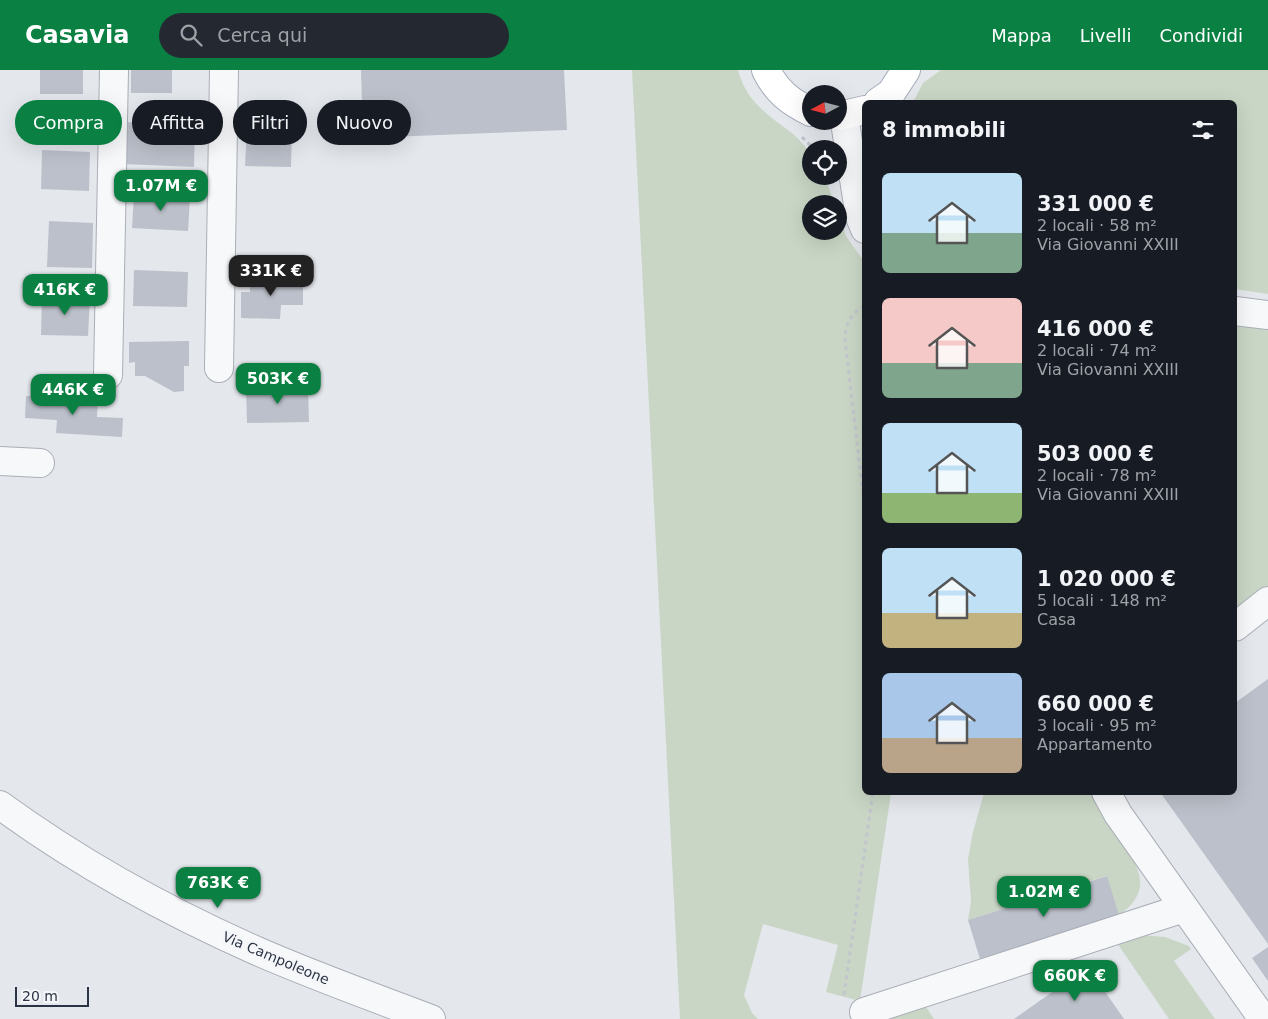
<!DOCTYPE html>
<html lang="it">
<meta charset="utf-8">
<style>
:root{--surface:#171b24;--page:#242831;--text:#f1f3f6;--muted:#9ea1a6;--accent:#0b8043}
body{margin:0;font-family:"DejaVu Sans",sans-serif;background:var(--page);color:var(--text);height:100vh;display:flex;flex-direction:column;font-size:19px;white-space:nowrap}
*{box-sizing:border-box;margin:0}
p{font-size:16px;color:var(--muted)}
.icon{flex:none;width:28px;height:28px;fill:none;stroke:currentColor;stroke-width:2;stroke-linecap:round;stroke-linejoin:round}
.map{position:relative;flex:1;overflow:hidden}
.details{position:absolute;left:862px;top:30px;width:375px;height:695px;display:flex;flex-direction:column;background:var(--surface);border-radius:8px;box-shadow:0 5px 20px #0002}
.details>*{flex:none}
.top-card{position:absolute;left:15px;top:30px;width:475px;height:45px;display:flex;gap:10px}
.needle{width:32px;rotate:263deg}
.controls{position:absolute;left:802px;top:15px;display:grid;gap:10px}
.controls a{display:grid;place-items:center;width:45px;height:45px;border-radius:50%;background:var(--surface);box-shadow:0 5px 20px #0002;font-size:25px}
.scale{position:absolute;left:15px;bottom:12px;width:74px;box-sizing:border-box;padding-left:5px;border:2px solid #2b3445;border-top:0;font-size:14px;line-height:18px;white-space:nowrap;color:#2b3445;-webkit-text-stroke:4px #f4f6f9;paint-order:stroke}
.price{position:absolute;translate:-50% -42px;padding:0 11px;border-radius:10px;background:var(--accent);color:#fff;font-size:16px;line-height:32px;filter:drop-shadow(0 1px 2px #0008)}
.price::after{content:'';position:absolute;left:50%;top:30px;width:15px;height:11px;margin-left:-8px;background:inherit;clip-path:polygon(0 0,100% 0,50% 100%)}
.price.current{background:#222;color:#fff}
ul{padding:0;list-style:none}
li{display:flex;align-items:center;gap:15px;height:125px;padding:0 20px}
li span{display:grid;place-items:center;flex:none;width:140px;height:100px;border-radius:8px;color:#555}
li>.icon{margin-inline-start:auto}
span .icon{width:60px;height:60px;fill:#fffc;stroke-width:1}
li b{font-size:21px}
h2{display:flex;justify-content:space-between;align-items:center;height:60px;padding:0 20px;font-size:21px}
.tag{padding:0 18px;border-radius:22px;background:var(--surface);box-shadow:0 5px 20px #0002;font-size:18px;line-height:45px}
.tag.current{background:var(--accent);color:#fff}
header{display:flex;align-items:center;gap:30px;box-sizing:border-box;height:70px;padding:0 25px;background:var(--accent);color:#fff}
header strong{font-size:24px}
nav{display:flex;gap:28px;margin-inline-start:auto;font-size:18px}
.search{width:350px;height:45px;background:var(--page);display:flex;align-items:center;gap:12px;box-sizing:border-box;padding:0 18px;border-radius:28px;color:var(--muted);font-size:19px}
.map>svg:first-child{display:block}
.green{fill:#c9d6c5}
.building{fill:#bbc0ca}
.lines{fill:none;stroke-linecap:round;stroke-linejoin:round}
.minor-casing{stroke:#a9aeb7;stroke-width:30}
.major-casing{stroke:#a3abb8;stroke-width:30}
.path{stroke:#c2c5cb;stroke-width:3;stroke-dasharray:4 4;stroke-linecap:butt}
.minor{stroke:#f7f8fa;stroke-width:28}
.major{stroke:#fff;stroke-width:28}
.labels{text-anchor:middle;stroke-width:5;stroke-linejoin:round;paint-order:stroke}
.street-label{font-size:14px;fill:#2b3445;stroke:#f4f6f9}
</style>
<header>
<strong>Casavia</strong>
<div class="search"><svg class="icon" aria-label="search" viewBox="0 0 24 24"><circle cx="10" cy="10" r="6"/><path d="M15 15l6 6"/></svg>Cerca qui</div>
<nav><a>Mappa</a><a>Livelli</a><a>Condividi</a></nav>
</header>
<div class="map">
<svg width="1268" height="949" viewBox="0 0 1268 949">
<rect width="100%" height="100%" fill="#e4e7ec"/>
<path class="green" d="M632,0H738C746,31 766,43 789,61C798,67 804,76 811,83V106H824L835,134H811V161H839V147L846,166L865,193V722L891,723L860,931L826,922L838,875L763,854L744,925L752,943L758,949H680Z
M941,0H1268V224L1235,219V32H913L923,13Z
M1235,255L1268,260V522L1235,546Z
M984,723H1094C1101,767 1176,805 1119,845L1106,806L968,850L971,832L968,789L973,762Z
M1139,865L1165,867L1189,876L1191,879L1174,891L1215,949H1169L1115,870Z
M926,937L934,949H888Z"/>
<path class="building" d="M40,0H83V24H40Z
M131,0H172V23H131Z
M361,0H564L567,60L363,68Z
M124,52L195,54L194,97L122,94Z
M247,58L292,59L291,97L245,96Z
M42,80L90,82L89,121L41,119Z
M134,124L190,127L188,161L132,158Z
M49,151L93,153L92,198L47,197Z
M134,200L188,202L187,237L133,236Z
M250,207L303,208V235H281L280,249L241,248V222H250Z
M42,226L90,227L88,266L41,265Z
M189,271V296H184V321L174,322L145,306H135V292L129,293V272Z
M308,316L309,352L247,353L246,317Z
M26,326L98,330L97,347L123,348L122,367L56,363L57,350L25,348Z
M1268,609V874L1160,722H1235V633Z
M1107,806L1119,845L980,889L968,850Z
M1268,877V911L1252,888Z
M1088,897L1124,949H1014Z"/>
<g class="lines">
<defs>
<path id="minor" d="M844,46L860,147L865,159
M1235,241L1268,245
M219,298L224,0
M108,305L114,0
M0,391L40,393
M1235,557L1268,531
M1106,722L1118,744L1263,949
M0,735C78,792 169,842 257,881C314,906 373,927 431,949
M864,942L1184,838"/>
<path id="major" d="M766,0C776,21 790,32 811,42
M878,32L891,23L906,0
M839,46L865,40"/>
</defs>
<use href="#minor" class="minor-casing"/>
<use href="#major" class="major-casing"/>
<path class="path" d="M802,67L814,79
M865,236C851,243 845,254 845,270L865,441
M844,925L873,722"/>
<use href="#minor" class="minor"/>
<use href="#major" class="major"/>
</g>
<g class="labels">
<g class="street-label">
<text transform="translate(276 888) rotate(23)" y="5">Via Campoleone</text>
</g>
</g>
</svg>
<div class="controls">
<a><svg class="needle" viewBox="-14 -14 28 28"><path d="M0-13l5 13h-10z" fill="#e53935"/><path d="M0 13l5-13h-10z" fill="#9ea1a6"/></svg></a>
<a><svg class="icon" aria-label="locate" viewBox="0 0 24 24"><circle cx="12" cy="12" r="6"/><path d="M12 2v4M12 18v4M2 12h4M18 12h4"/></svg></a>
<a><svg class="icon" aria-label="layers" viewBox="0 0 24 24"><path d="M12 4l9 5-9 5-9-5zM3 14l9 5 9-5"/></svg></a>
</div>
<div class="scale">20 m</div>
<b class="price" style="left:161px;top:142px">1.07M €</b>
<b class="price current" style="left:271px;top:227px">331K €</b>
<b class="price" style="left:65px;top:246px">416K €</b>
<b class="price" style="left:278px;top:335px">503K €</b>
<b class="price" style="left:73px;top:346px">446K €</b>
<b class="price" style="left:218px;top:839px">763K €</b>
<b class="price" style="left:1044px;top:848px">1.02M €</b>
<b class="price" style="left:1075px;top:932px">660K €</b>
<div class="top-card">
<a class="tag current">Compra</a>
<a class="tag">Affitta</a>
<a class="tag">Filtri</a>
<a class="tag">Nuovo</a>
</div>
<section class="details">
<h2>8 immobili<svg class="icon" aria-label="filters" viewBox="0 0 24 24"><path d="M4 7h16M4 17h16"/><circle cx="9" cy="7" r="2"/><circle cx="15" cy="17" r="2"/></svg></h2>
<ul>
<li><span style="background:linear-gradient(#bfe0f5 60%,#7fa58c 0)"><svg class="icon" aria-label="home" viewBox="0 0 24 24"><path d="M3 11l9-7 9 7M6 9v11h12V9"/></svg></span><div><b>331 000 €</b><p>2 locali · 58 m²</p><p>Via Giovanni XXIII</p></div></li>
<li><span style="background:linear-gradient(#f6c9c9 65%,#7fa58c 0)"><svg class="icon" aria-label="home" viewBox="0 0 24 24"><path d="M3 11l9-7 9 7M6 9v11h12V9"/></svg></span><div><b>416 000 €</b><p>2 locali · 74 m²</p><p>Via Giovanni XXIII</p></div></li>
<li><span style="background:linear-gradient(#bfe0f5 70%,#8fb573 0)"><svg class="icon" aria-label="home" viewBox="0 0 24 24"><path d="M3 11l9-7 9 7M6 9v11h12V9"/></svg></span><div><b>503 000 €</b><p>2 locali · 78 m²</p><p>Via Giovanni XXIII</p></div></li>
<li><span style="background:linear-gradient(#bfe0f5 65%,#c2b280 0)"><svg class="icon" aria-label="home" viewBox="0 0 24 24"><path d="M3 11l9-7 9 7M6 9v11h12V9"/></svg></span><div><b>1 020 000 €</b><p>5 locali · 148 m²</p><p>Casa</p></div></li>
<li><span style="background:linear-gradient(#a9c7e8 65%,#b9a48a 0)"><svg class="icon" aria-label="home" viewBox="0 0 24 24"><path d="M3 11l9-7 9 7M6 9v11h12V9"/></svg></span><div><b>660 000 €</b><p>3 locali · 95 m²</p><p>Appartamento</p></div></li>
</ul>
</section>
</div>
